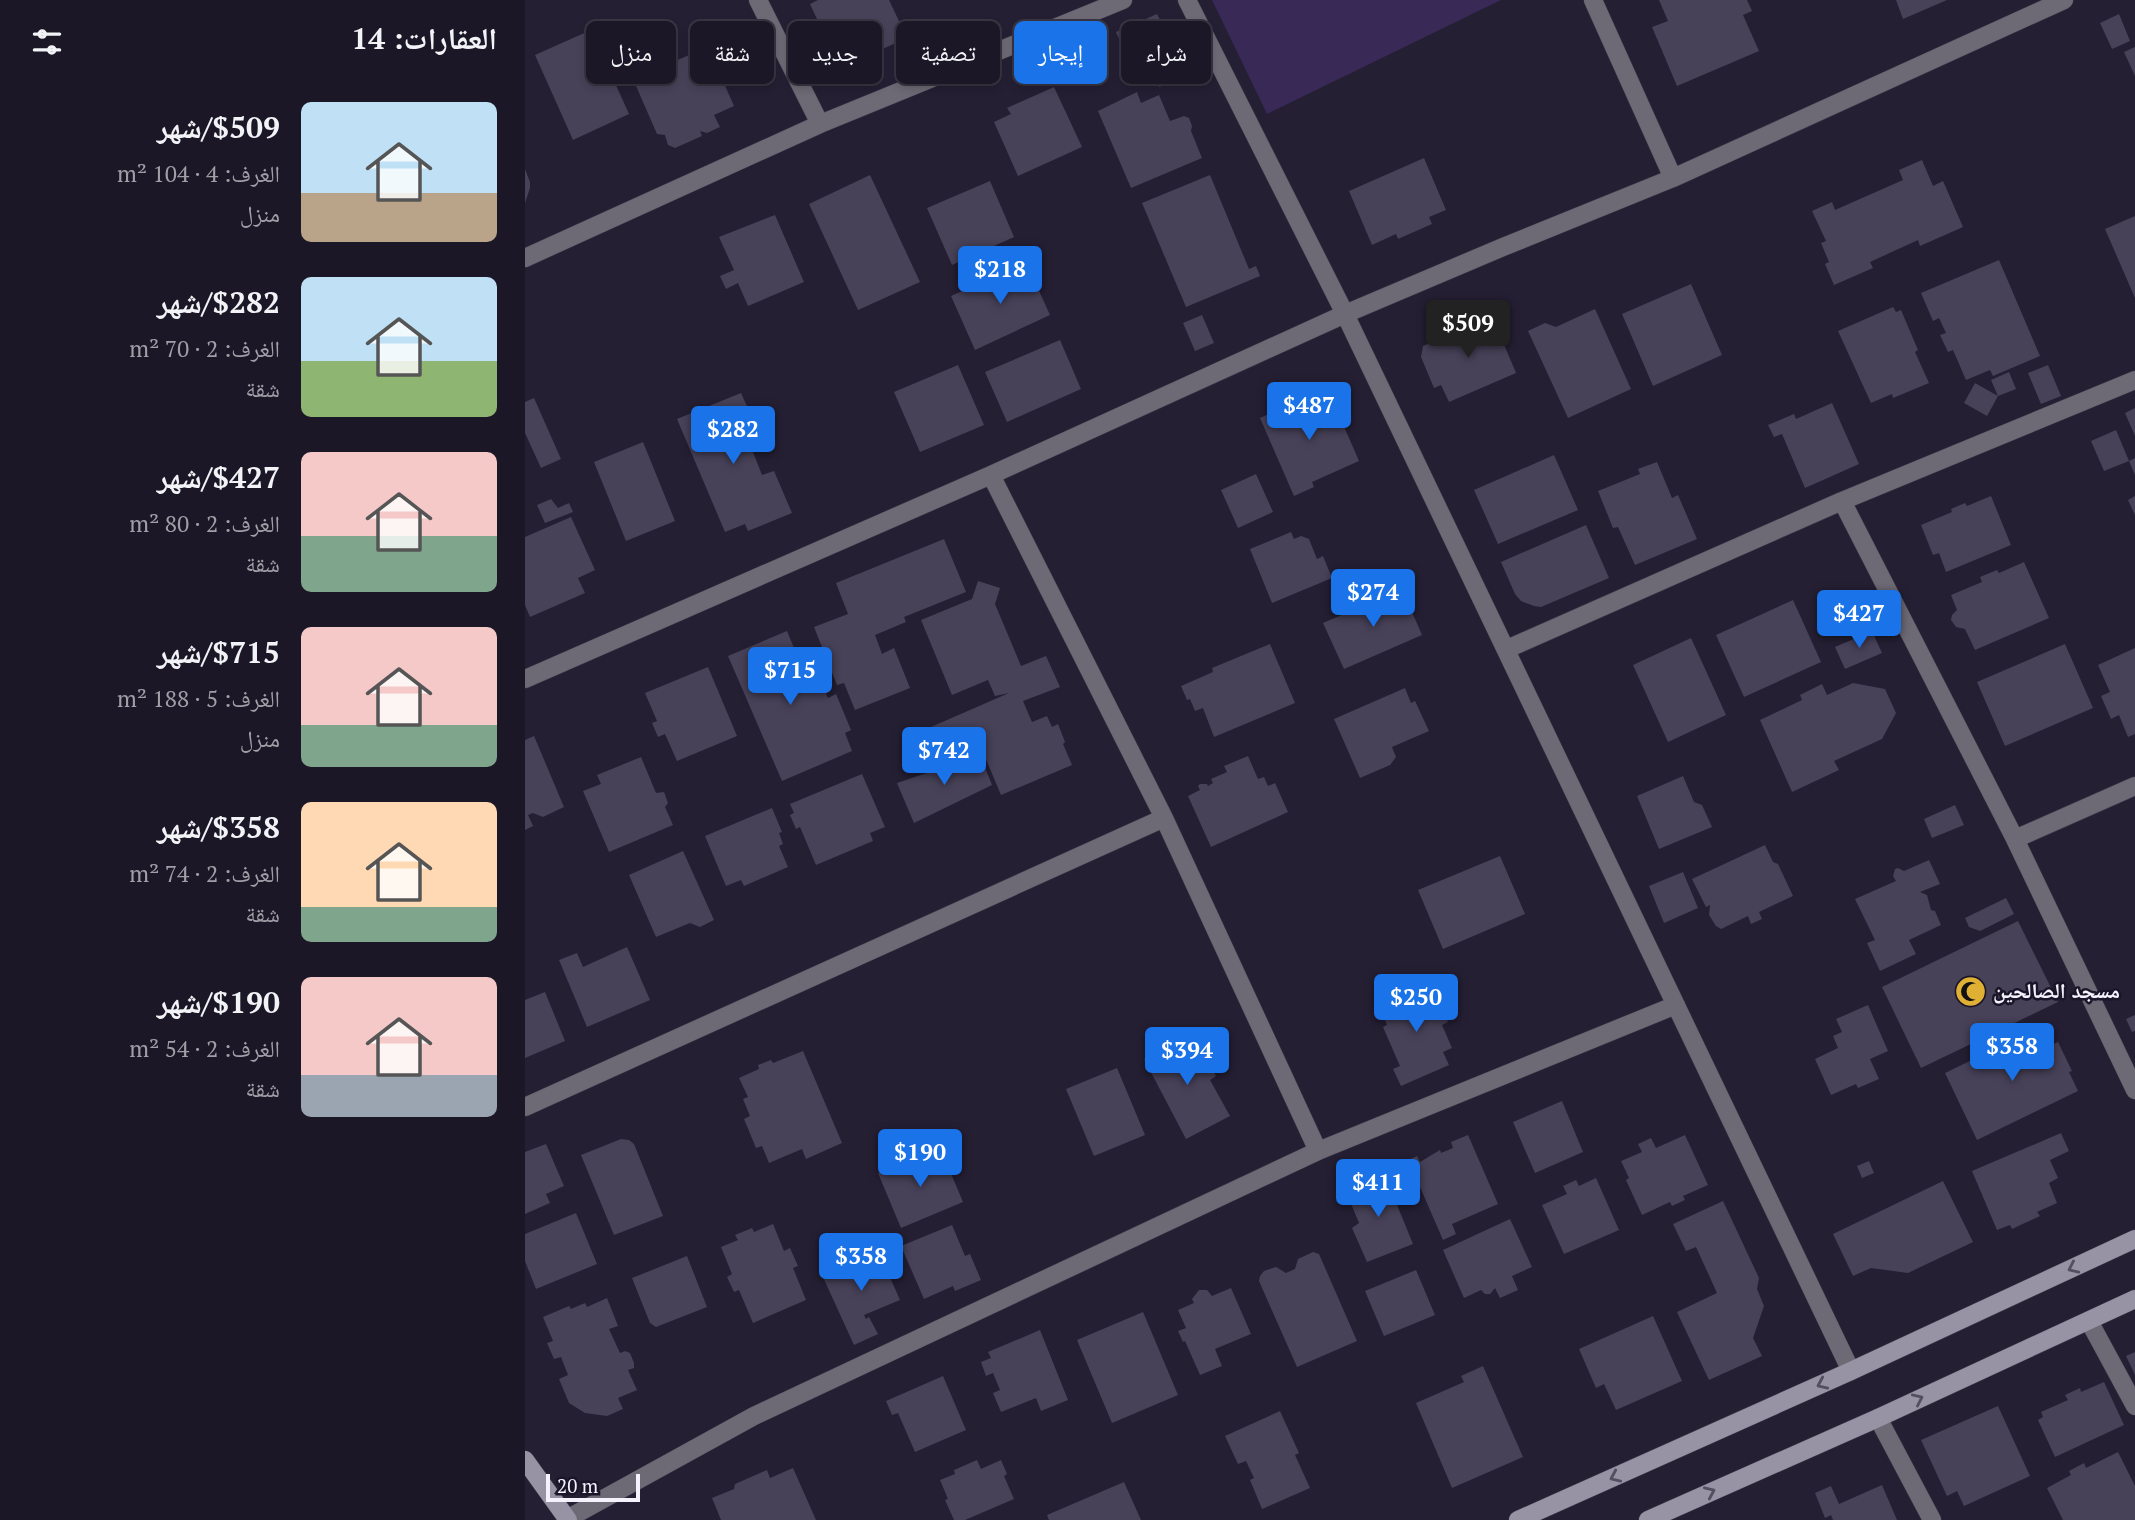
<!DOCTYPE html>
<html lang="ar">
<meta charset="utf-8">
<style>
:root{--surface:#1b1726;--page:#24202e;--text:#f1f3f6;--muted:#a09fa7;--line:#393643;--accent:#1a73e8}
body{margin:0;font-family:"PT Serif","Noto Naskh Arabic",serif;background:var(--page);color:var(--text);direction:rtl;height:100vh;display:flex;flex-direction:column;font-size:26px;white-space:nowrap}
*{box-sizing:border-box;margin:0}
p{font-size:23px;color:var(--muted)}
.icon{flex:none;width:38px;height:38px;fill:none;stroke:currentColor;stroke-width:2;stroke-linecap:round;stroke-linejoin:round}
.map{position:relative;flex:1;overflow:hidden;direction:ltr}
.side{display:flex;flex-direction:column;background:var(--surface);width:525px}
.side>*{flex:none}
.banner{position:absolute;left:21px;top:21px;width:665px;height:63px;direction:rtl;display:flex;gap:14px}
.scale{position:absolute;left:21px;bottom:18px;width:94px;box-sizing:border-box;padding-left:7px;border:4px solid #f4f2fd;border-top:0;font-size:19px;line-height:24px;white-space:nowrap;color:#f4f2fd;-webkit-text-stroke:5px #1b1529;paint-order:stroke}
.price{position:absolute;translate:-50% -60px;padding:0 16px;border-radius:7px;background:var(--accent);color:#fff;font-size:23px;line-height:46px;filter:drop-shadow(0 2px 4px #0008)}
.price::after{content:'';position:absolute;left:50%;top:42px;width:21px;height:16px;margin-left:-10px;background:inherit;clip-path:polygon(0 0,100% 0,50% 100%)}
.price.current{background:#222;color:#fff}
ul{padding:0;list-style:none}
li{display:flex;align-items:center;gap:21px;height:175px;padding:0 28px}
li span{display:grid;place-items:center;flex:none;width:196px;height:140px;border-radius:10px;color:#555}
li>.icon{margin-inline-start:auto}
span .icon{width:84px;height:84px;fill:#fffc;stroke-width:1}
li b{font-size:30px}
h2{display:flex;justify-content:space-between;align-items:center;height:84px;padding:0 28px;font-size:30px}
.tag{padding:0 24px;border-radius:10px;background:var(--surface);box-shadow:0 4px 10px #0003,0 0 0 2px var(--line);font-size:24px;line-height:63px}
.tag.current{background:var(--accent);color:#fff}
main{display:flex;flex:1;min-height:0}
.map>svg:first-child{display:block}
.green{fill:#382957}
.building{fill:#484259}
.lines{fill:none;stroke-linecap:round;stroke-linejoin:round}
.street-casing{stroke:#413d4f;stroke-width:19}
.secondary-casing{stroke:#413d4f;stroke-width:19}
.street{stroke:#6d6a75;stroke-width:18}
.secondary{stroke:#9793a5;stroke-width:18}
.oneway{stroke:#534e61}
.labels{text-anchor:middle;stroke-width:5;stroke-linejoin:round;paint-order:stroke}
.poi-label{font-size:21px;font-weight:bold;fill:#f4f2fd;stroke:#1b1529;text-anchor:start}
</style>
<main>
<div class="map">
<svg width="1610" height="1520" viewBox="0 0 1610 1520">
<rect width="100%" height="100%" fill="#241f33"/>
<path class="green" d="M687,0H976L742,114Z"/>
<path class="building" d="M293,0H364L382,38L322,65L306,31L299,34L285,4Z
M1134,0H1222L1227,11L1218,15L1234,51L1152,86L1127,27L1143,21Z
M1371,0H1422L1378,19Z
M632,14L663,76L634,87L628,74L613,80L591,32Z
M1594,14L1605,41L1587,49L1575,23Z
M66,30L104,114L48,140L10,55Z
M183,47L209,106L189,115L195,127L182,133L175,131L177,136L150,148L143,145L140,135L132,134L108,79Z
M1610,47V76L1599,52Z
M529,87L557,147L493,176L469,122L486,114L482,108Z
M612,92L616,103L634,95L645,121L659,116L664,118L667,126L666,131L677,158L606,188L573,111Z
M899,158L921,210L904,217L907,224L873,239L871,234L847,245L824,191Z
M1397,160L1408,186L1418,181L1438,227L1395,246L1393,240L1345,262L1348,268L1309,285L1300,264L1304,262L1296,243L1301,241L1287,211L1307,202L1310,210L1378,180L1374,170Z
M0,169L5,182V188L0,203Z
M345,175L395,282L333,310L284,204Z
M685,175L724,269L731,266L735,276L661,307L617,203Z
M465,181L489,237L427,265L402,208Z
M250,215L279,282L223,306L213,283L201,289L195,276L209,270L194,237Z
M1610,216V298L1580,229Z
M1474,260L1515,356L1468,376L1465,370L1441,380L1428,350L1423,352L1415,335L1421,333L1414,318L1408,321L1396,293Z
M501,262L525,315L450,350L426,296Z
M1166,284L1197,355L1128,386L1097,314Z
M1368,307L1371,312L1376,310L1393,350L1390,352L1404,383L1368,398L1367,394L1346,403L1313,331Z
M1070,309L1106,389L1043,418L1003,331L1020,323L1031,327Z
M677,315L689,343L670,351L658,323Z
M967,316L991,373L924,402L916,385L909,388L896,357L898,346Z
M535,340L556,389L482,422L460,372Z
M433,365L459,425L395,452L369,392Z
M1523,365L1536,396L1516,404L1503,373Z
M1484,372L1491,389L1473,396L1466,380Z
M1450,383L1473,396L1462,416L1439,403Z
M216,393L230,424L219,429L237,475L249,471L267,513L223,531L220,524L200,532L152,419Z
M781,397L810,406L834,461L787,482L789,487L769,496L735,418Z
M9,398L36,459L16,468L0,433V402Z
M1307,403L1334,464L1280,488L1257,434L1249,437L1243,425L1269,414L1271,419Z
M1610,408V436L1600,413Z
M1591,430L1604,461L1579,471L1566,441Z
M118,442L150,521L101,541L69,462Z
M1029,455L1053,510L973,544L949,490Z
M1610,458V475L1604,461Z
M1132,462L1147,498L1153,495L1172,539L1110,565L1093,527L1088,528L1073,491L1115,474L1113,469Z
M731,474L748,512L713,528L696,490Z
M1466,496L1486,545L1421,572L1414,553L1408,555L1396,525L1427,512L1426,509L1440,503L1442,506Z
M1610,496V515L1603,500Z
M26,499L33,508L44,503L48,512L20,523L12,505Z
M46,517L70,570L53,578L60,593L5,617L0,605V537Z
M1061,525L1084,578L1016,607L1009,606L996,601L990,594L976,562Z
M766,532L769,539L776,536L784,539L792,559L798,556L807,578L747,603L725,549Z
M419,539L441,592L379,617L381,622L350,635L357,654L369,648L385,688L330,710L319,683L312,685L289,627L323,614L311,583Z
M1499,562L1524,618L1450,650L1440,629L1431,627L1426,620L1427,615L1432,610L1426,595L1457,582L1455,577L1472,570L1474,573Z
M453,581L475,588L470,604L496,666L521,656L535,687L498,701L507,722L522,716L527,727L533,724L540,742L538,744L547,765L476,795L449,731L407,749L399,730L484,693L470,696L463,680L427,695L396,620L447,599Z
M877,589L897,635L819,669L798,623Z
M1268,600L1296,662L1219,697L1191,635Z
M262,631L282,679L286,677L291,687L297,685L303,698L311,694L326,730L320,733L327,751L257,781L203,656Z
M1347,631L1357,653L1320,669L1310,647Z
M1166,638L1201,715L1143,742L1108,665Z
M745,644L770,703L689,737L678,708L670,711L665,699L662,700L656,686L688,672L687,668Z
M1540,644L1568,708L1480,746L1452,682Z
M1610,648V734L1603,737L1594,715L1586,719L1576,696L1585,692L1573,665Z
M183,667L212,736L152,761L140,734L133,737L127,723L132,721L120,693Z
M1328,683L1360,689L1371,713L1357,739L1309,761L1314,770L1267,792L1235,720L1277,700L1275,695L1297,684L1302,695Z
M880,688L886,703L890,701L904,731L867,747L871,757L865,765L835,778L809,719Z
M9,736L39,807L18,817L8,813L3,815L8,826L0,830V740Z
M455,755L467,785L389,823L372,783Z
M723,756L733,779L739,777L743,786L750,783L763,812L686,847L663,796L675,790L673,786L675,784H682L683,786L688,783L686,779L702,772L699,766Z
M116,757L131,793L139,792L143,803L140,807L148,825L84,852L58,791L76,784L72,775Z
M337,774L360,827L345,833L348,841L291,865L275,827L271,829L265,815L269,813L265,804Z
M1158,776L1169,802L1177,805L1187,827L1134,849L1112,796Z
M1430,805L1439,825L1407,838L1399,819Z
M247,808L257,832L254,833L258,844L254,846L263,867L219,886L216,880L201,886L180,836Z
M1240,845L1248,862L1253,864L1268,896L1234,912L1237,919L1226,924L1223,916L1196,929L1191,926L1184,915L1185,905L1181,907L1167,879Z
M158,851L189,920L175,927L165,923L131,937L104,875Z
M975,856L1000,914L918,949L893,890Z
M1404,860L1415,884L1395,892L1402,895L1406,910L1410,911L1416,925L1384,940L1391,954L1355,971L1342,943L1350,940L1330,899L1371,881L1368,876L1370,869L1373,868L1379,871Z
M1158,872L1173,908L1139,923L1124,886Z
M1481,898L1489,914L1455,931L1444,927L1440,918Z
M1493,921L1533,1002L1396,1068L1357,987Z
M102,947L125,1000L62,1027L34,960L52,953L58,967Z
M901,985L908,1001L915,1003L923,1022L917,1025L927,1048L918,1052L924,1065L876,1086L868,1069L875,1066L858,1027L862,1025L854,1006Z
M20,992L40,1041L0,1058V1000Z
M1343,1005L1363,1051L1345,1059L1354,1079L1333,1088L1331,1084L1306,1095L1290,1059L1313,1048L1308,1036L1317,1032L1311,1019Z
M1610,1015V1031L1607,1032L1601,1019Z
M1515,1027L1524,1046L1533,1042L1547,1071L1544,1072L1553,1091L1452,1140L1420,1073Z
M662,1036L679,1067L685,1064L691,1076L685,1080L705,1116L661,1139L619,1059Z
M278,1051L317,1143L281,1159L277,1149L244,1163L237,1146L231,1148L219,1119L225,1116L218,1099L223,1097L214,1078L234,1069L233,1065L246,1060L248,1063Z
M592,1068L620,1135L569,1156L541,1089Z
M1037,1101L1058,1152L1010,1173L988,1122Z
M1536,1133L1544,1151L1525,1160L1533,1178L1524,1183L1532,1203L1512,1212L1515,1216L1487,1229L1485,1225L1472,1230L1447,1171Z
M943,1135L973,1204L927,1224L931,1234L918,1240L895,1187L889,1189L877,1163L892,1156L895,1162L915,1150L916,1153L928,1148L926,1142Z
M1160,1135L1183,1185L1158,1196L1160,1200L1147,1206L1145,1202L1117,1215L1101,1180L1104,1178L1096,1161L1117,1152L1113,1144L1126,1138L1131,1148Z
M96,1139L104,1140L109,1144L138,1216L89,1235L56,1155Z
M21,1144L39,1186L21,1194L25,1203L0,1214V1152Z
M408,1150L416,1167L422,1164L438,1202L376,1228L353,1173Z
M1344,1161L1349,1173L1337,1178L1332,1166Z
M859,1173L888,1244L842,1262L827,1228L834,1223L822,1194L838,1188L836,1182Z
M1071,1178L1094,1230L1039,1254L1017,1205L1042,1194L1038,1186L1051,1180L1054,1186Z
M1418,1181L1448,1242L1383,1273L1346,1268L1328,1276L1308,1234Z
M1198,1201L1234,1278L1232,1289L1239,1306L1228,1338L1237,1356L1184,1380L1152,1312L1192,1293L1171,1247L1161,1251L1148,1224Z
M51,1213L72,1264L11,1289L0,1261V1234Z
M985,1219L1007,1267L987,1276L993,1290L975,1298L970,1288L965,1294H960L956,1290L939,1298L918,1250Z
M248,1224L259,1251L265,1248L273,1266L268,1268L281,1300L228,1323L214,1290L209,1292L202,1277L207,1274L196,1247L213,1240L210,1235L227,1228L229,1232Z
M427,1225L440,1256L445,1254L456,1280L430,1291L428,1286L399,1299L376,1246Z
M353,1250L375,1300L339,1315L341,1319L344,1317L353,1334L329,1345L297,1275Z
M788,1252L794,1254L832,1341L772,1367L734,1281L735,1276L739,1271L751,1267L761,1273L770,1269L773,1259Z
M162,1256L182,1307L131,1327L125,1323L107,1278Z
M891,1270L910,1315L859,1336L840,1291Z
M706,1288L726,1334L690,1349L697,1366L675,1375L660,1341L658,1342L653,1331L661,1328L653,1310L669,1303L667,1299L674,1290H682L687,1296Z
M82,1298L93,1326L84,1329L95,1353L100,1351L105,1353L109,1363V1368L103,1370L112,1390L93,1398L98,1409L82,1416L60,1413L44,1403L34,1379L43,1375L36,1357L29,1359L22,1343L28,1341L18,1317L44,1306L46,1309L60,1303L62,1307Z
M618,1312L653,1395L587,1423L552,1340Z
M1128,1316L1157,1381L1091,1410L1079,1384L1071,1388L1054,1349Z
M515,1330L543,1400L516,1411L511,1398L476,1412L468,1393L475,1390L468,1373L461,1376L456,1362L466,1358L463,1352Z
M1610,1352V1375L1601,1356Z
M958,1366L998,1457L927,1488L891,1403L939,1382L936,1376Z
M418,1376L441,1430L390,1452L373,1413L367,1415L361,1401Z
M1579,1382L1599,1425L1530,1457L1513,1420L1518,1417L1516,1412L1543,1400L1540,1395L1555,1388L1556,1392Z
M1473,1406L1505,1476L1439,1506L1432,1491L1422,1496L1396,1440Z
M755,1411L774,1453L770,1455L785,1488L737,1509L725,1480L729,1478L721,1461L713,1464L700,1436Z
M1593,1452L1610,1486V1520H1538L1522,1488L1546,1475L1544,1471L1559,1463L1561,1468Z
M452,1460L456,1469L476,1460L482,1474L479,1476L489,1499L440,1520H429L420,1500L423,1499L415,1480L430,1474L429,1470Z
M268,1468L291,1520H196L187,1498L209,1489L210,1484L242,1470L245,1478Z
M599,1482L616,1520H524L522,1515Z
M1357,1485L1372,1520H1308L1306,1515L1300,1518L1290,1493L1306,1486L1314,1504Z"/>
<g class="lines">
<defs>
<path id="street" d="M233,0L295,124
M662,0L820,314L1326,1371
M1068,0L1148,178
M0,258L295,124L598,0
M466,475L639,818L793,1151
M1317,501L1490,839L1610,1090
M982,649L1317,501L1610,380
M0,679L466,475L820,314L978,247L1148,178L1539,0
M1490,839L1610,786
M0,1107L639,818
M1564,1321L1610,1406
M1353,1418L1407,1520
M42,1519L229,1416L793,1151L1151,1005"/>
<path id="secondary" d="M0,1460L43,1520
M993,1520L1326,1371L1610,1239
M1123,1520L1353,1418L1610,1299"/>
</defs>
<use href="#street" class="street-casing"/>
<use href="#secondary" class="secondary-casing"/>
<use href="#street" class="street"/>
<use href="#secondary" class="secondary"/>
</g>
<defs><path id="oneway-chevron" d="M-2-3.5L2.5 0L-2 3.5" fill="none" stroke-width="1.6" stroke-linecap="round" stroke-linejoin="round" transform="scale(1.75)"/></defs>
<g class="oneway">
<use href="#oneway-chevron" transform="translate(1548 1268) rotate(155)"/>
<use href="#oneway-chevron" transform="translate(1297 1384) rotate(156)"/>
<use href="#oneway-chevron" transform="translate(1393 1399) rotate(-25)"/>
<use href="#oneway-chevron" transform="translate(1090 1477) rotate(156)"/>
<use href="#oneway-chevron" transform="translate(1185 1492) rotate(-24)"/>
</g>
<defs>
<symbol id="mosque-disc" viewBox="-11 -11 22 22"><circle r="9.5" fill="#dfb034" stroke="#1b1529"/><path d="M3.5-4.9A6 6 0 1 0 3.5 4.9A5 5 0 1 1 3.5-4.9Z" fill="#111"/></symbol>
</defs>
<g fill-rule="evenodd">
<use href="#mosque-disc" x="1428" y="974" width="35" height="35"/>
</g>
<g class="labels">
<g class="poi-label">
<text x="1468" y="998">مسجد الصالحين</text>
</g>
</g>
</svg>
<div class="scale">20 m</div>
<b class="price" style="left:475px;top:306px">$218</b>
<b class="price current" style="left:943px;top:360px">$509</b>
<b class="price" style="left:784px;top:442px">$487</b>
<b class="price" style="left:208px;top:466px">$282</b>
<b class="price" style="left:848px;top:629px">$274</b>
<b class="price" style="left:1334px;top:650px">$427</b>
<b class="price" style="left:265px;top:707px">$715</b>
<b class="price" style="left:419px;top:787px">$742</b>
<b class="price" style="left:891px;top:1034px">$250</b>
<b class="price" style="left:1487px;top:1083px">$358</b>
<b class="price" style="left:662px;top:1087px">$394</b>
<b class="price" style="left:395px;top:1189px">$190</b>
<b class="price" style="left:853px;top:1219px">$411</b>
<b class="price" style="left:336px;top:1293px">$358</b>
<div class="banner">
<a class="tag">شراء</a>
<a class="tag current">إيجار</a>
<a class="tag">تصفية</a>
<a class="tag">جديد</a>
<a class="tag">شقة</a>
<a class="tag">منزل</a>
</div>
</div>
<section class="side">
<h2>العقارات: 14<svg class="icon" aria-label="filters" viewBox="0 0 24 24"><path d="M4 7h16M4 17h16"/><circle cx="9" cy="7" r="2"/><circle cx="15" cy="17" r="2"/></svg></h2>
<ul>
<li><span style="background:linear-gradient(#bfe0f5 65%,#b9a48a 0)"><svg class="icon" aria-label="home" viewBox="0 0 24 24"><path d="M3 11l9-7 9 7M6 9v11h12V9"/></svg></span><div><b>$509/شهر</b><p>الغرف: 4 · 104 m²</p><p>منزل</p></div></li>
<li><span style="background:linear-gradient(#bfe0f5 60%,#8fb573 0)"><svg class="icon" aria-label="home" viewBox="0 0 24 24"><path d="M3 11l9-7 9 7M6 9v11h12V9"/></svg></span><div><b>$282/شهر</b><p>الغرف: 2 · 70 m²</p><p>شقة</p></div></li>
<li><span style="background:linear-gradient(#f6c9c9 60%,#7fa58c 0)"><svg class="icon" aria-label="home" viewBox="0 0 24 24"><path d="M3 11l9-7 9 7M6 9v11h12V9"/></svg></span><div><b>$427/شهر</b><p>الغرف: 2 · 80 m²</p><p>شقة</p></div></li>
<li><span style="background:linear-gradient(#f6c9c9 70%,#7fa58c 0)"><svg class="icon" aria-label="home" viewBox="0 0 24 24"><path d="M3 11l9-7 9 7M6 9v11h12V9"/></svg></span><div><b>$715/شهر</b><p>الغرف: 5 · 188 m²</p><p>منزل</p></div></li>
<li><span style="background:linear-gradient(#ffd9b3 75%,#7fa58c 0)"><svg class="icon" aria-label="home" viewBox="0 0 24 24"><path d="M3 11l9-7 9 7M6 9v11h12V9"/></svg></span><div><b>$358/شهر</b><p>الغرف: 2 · 74 m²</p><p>شقة</p></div></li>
<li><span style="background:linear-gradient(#f6c9c9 70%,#9aa5b1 0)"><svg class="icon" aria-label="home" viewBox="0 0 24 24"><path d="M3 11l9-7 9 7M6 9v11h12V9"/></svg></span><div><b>$190/شهر</b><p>الغرف: 2 · 54 m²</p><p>شقة</p></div></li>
</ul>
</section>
</main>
